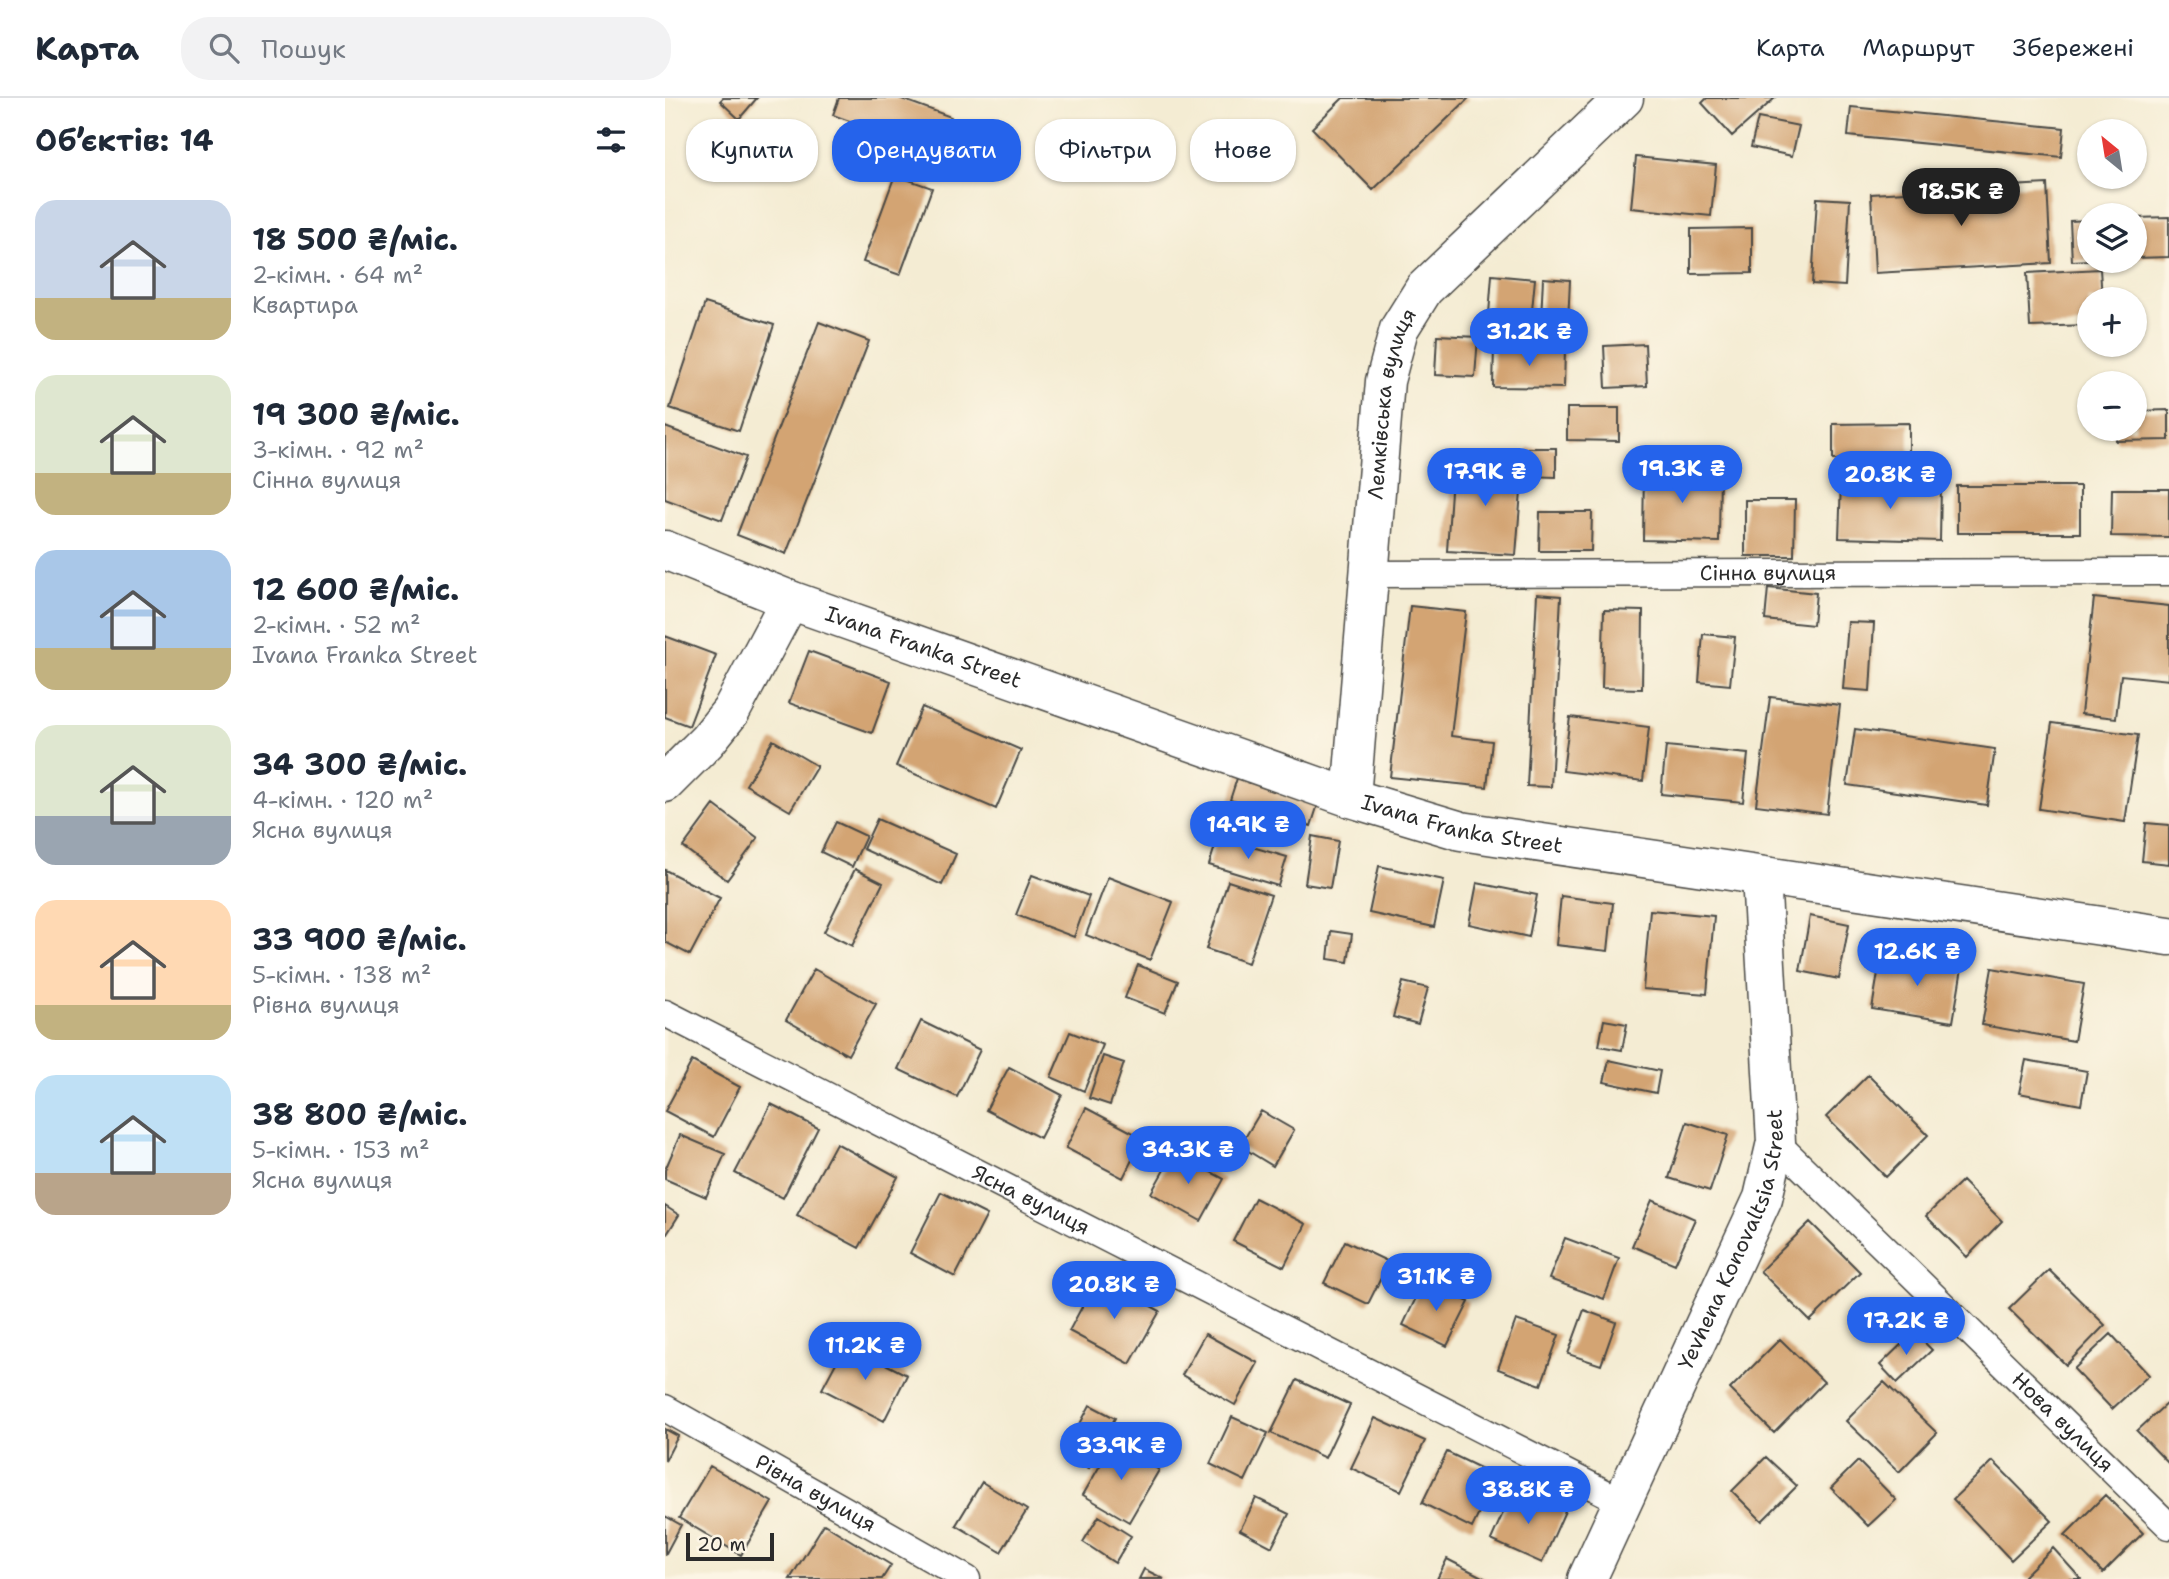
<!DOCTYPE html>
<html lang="uk">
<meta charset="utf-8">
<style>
:root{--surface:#fff;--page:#f2f2f3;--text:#1f2937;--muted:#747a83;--line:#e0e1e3;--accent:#2563eb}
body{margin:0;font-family:"Shantell Sans",sans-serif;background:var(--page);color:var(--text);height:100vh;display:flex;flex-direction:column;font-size:26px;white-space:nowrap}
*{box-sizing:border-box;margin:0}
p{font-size:23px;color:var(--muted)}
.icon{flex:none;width:38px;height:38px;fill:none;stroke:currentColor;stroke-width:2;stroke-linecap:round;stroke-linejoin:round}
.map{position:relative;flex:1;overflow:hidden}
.details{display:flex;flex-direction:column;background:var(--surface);width:665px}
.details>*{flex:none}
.banner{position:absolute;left:21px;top:21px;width:665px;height:63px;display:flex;gap:14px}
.needle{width:46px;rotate:330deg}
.buttons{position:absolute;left:1412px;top:21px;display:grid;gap:14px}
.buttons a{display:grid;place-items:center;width:70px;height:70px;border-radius:50%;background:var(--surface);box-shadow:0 2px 5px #0004;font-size:35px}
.scale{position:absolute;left:21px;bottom:18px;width:88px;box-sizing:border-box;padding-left:7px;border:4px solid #2b2b2b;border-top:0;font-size:19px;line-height:24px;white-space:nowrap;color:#2b2b2b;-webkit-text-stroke:5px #fcf5e5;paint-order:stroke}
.price{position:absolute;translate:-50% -60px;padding:0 16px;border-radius:24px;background:var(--accent);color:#fff;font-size:23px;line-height:46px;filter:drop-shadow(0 2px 4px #0008)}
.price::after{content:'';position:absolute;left:50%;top:42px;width:21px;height:16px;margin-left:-10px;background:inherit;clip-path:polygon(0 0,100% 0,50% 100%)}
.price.selected{background:#222;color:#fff}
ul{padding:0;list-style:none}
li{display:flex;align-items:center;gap:21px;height:175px;padding:0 35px}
li span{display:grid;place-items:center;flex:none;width:196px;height:140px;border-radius:21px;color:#555}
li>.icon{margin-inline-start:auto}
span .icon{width:84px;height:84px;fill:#fffc;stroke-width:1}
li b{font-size:30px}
h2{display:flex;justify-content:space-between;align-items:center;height:84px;padding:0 35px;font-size:30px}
.tag{padding:0 24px;border-radius:28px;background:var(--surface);box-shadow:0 2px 5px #0004;font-size:24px;line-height:63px}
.tag.selected{background:var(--accent);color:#fff}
header{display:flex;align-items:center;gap:42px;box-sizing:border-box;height:98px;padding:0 35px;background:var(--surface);border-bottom:2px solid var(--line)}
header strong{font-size:33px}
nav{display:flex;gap:38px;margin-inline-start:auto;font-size:24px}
.search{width:490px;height:63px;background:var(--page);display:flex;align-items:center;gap:18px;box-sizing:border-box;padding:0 24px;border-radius:28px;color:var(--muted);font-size:26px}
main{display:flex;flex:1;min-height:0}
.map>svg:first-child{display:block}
.building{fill:#d3a473}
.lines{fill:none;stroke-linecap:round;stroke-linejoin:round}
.street-casing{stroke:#494844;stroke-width:29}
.secondary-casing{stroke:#494844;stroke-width:41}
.street{stroke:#fff;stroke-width:26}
.secondary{stroke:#fff;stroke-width:38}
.labels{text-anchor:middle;stroke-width:5;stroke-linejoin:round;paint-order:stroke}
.street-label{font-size:21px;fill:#2b2b2b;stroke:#fcf5e5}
</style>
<header>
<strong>Карта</strong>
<div class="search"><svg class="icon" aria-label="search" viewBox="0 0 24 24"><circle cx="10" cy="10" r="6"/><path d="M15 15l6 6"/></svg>Пошук</div>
<nav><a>Карта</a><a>Маршрут</a><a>Збережені</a></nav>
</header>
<main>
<section class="details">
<h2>Об’єктів: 14<svg class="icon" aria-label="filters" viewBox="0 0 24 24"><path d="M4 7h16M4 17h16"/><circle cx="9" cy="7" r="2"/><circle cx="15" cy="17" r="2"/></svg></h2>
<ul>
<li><span style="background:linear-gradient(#c9d6e8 70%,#c2b280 0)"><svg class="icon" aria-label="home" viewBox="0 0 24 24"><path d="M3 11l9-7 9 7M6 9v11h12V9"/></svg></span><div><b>18 500 ₴/міс.</b><p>2-кімн. · 64 m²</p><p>Квартира</p></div></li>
<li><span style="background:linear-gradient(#dfe7d0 70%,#c2b280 0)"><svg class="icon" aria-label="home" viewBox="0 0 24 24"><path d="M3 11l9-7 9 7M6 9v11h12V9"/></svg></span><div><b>19 300 ₴/міс.</b><p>3-кімн. · 92 m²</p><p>Сінна вулиця</p></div></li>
<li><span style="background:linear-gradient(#a9c7e8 70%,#c2b280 0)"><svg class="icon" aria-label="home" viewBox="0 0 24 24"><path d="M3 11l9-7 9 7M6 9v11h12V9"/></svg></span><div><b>12 600 ₴/міс.</b><p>2-кімн. · 52 m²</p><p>Ivana Franka Street</p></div></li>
<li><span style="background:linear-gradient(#dfe7d0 65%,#9aa5b1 0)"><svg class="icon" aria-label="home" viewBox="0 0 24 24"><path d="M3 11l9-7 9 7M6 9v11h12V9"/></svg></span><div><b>34 300 ₴/міс.</b><p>4-кімн. · 120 m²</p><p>Ясна вулиця</p></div></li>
<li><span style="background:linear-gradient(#ffd9b3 75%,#c2b280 0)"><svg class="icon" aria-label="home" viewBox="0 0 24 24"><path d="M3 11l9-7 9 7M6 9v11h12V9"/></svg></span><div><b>33 900 ₴/міс.</b><p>5-кімн. · 138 m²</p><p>Рівна вулиця</p></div></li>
<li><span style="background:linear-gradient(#bfe0f5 70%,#b9a48a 0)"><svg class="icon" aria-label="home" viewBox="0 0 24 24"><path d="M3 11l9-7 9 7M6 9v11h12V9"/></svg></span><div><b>38 800 ₴/міс.</b><p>5-кімн. · 153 m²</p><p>Ясна вулиця</p></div></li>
</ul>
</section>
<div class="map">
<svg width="1504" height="1481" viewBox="0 0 1504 1481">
<rect width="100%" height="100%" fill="#fcf5e5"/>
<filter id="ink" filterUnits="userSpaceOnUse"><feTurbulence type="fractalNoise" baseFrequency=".0143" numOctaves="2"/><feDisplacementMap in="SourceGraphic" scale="14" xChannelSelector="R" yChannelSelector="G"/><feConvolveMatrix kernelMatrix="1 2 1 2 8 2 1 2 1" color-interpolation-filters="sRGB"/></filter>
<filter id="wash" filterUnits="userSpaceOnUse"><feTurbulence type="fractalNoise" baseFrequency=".00686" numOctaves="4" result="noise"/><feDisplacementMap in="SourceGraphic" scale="28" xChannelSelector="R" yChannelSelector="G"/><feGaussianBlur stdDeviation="1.57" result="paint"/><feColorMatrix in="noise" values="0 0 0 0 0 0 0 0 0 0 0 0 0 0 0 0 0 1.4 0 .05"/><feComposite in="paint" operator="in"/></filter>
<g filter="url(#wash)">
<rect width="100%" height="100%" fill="#f4ecd3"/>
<g id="blocks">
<path class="building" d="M58,0H92L74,21L55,3Z
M174,0H234L286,19L273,55L168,17Z
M678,0H804L708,92L647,30Z
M1042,0H1110L1067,38L1037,5Z
M1186,9L1399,30L1396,59L1183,38Z
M1093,20L1134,28L1127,58L1086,49Z
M971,59L1051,67L1046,118L966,110Z
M230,77L267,90L235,177L198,164Z
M1382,86L1386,165L1210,175L1206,96Z
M1152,100L1185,102L1180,188L1147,186Z
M1504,119V159L1470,160V120Z
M1424,122V162L1407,163L1405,123Z
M1087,130V175L1026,176V131Z
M1435,171L1437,201H1424V227L1365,229L1362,175Z
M827,177L870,181L865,233L823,229Z
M878,180L905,182L903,224L876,222Z
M40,205L109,227L74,333L5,310Z
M154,224L204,243L121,456L72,437Z
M772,237L813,239L810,279L770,277Z
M980,246L982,288L941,290L939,248Z
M829,249L900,251L899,290L828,289Z
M902,310H954V343L902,342Z
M1504,312V342L1451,343V331H1470V313Z
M1244,325V362H1168V326Z
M0,329L81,359L57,422L0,401Z
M863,350H891V379L862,378Z
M788,363L858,368L851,457L782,453Z
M979,371L1055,372L1054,444L978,442Z
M1176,384L1276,386L1275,443L1174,440Z
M1292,388H1415V435H1292Z
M1447,391H1504V439L1446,438Z
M1080,402H1130L1129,458H1080Z
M875,414H927L926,453H874Z
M1103,490L1151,495L1148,527L1100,522Z
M872,496L896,498L886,689L862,688Z
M1429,500L1504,508V582L1456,577L1451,620L1416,616Z
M745,508L801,514L786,638L827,643L822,689L725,679Z
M939,512L978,513L977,591L937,590Z
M1183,524L1209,525L1205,593L1178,591Z
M1038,536L1070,539L1065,587L1034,584Z
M0,538L51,557L24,628L0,619Z
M144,553L226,583L207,635L124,605Z
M1105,599L1175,607L1162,716L1091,707Z
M257,609L356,652L331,711L231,668Z
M905,619L984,629L978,683L898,673Z
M1387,625L1473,637L1460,724L1374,711Z
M1190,631L1330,651L1322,707L1182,687Z
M108,642L152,668L125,713L81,687Z
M1001,648L1083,656L1078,704L996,696Z
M575,671L656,697L646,728L565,702Z
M49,707L93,740L62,782L18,749Z
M212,721L291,756L277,787L198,751Z
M171,724L201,738L187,769L156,754Z
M1481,725L1504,727V766L1477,763Z
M647,738L673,743L665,790L640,786Z
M553,739L622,759L613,788L544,767Z
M714,768L779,782L769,829L704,815Z
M190,771L218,785L187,848L159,834Z
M0,772L55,800L25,857L0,844Z
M367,777L424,798L409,839L351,817Z
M443,779L508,804L485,862L421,837Z
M563,783L606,797L583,865L541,851Z
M812,785L872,797L864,839L804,826Z
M896,798L948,805L943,853L891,847Z
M985,812L1049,818L1042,896L978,891Z
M1145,818L1184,826L1174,881L1135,873Z
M666,833L687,836L683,864L663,861Z
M1216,857L1297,870L1288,924L1207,911Z
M473,867L513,883L500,915L460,900Z
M1327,870L1419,886L1409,943L1317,927Z
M149,871L211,906L183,957L121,922Z
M738,884L763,890L753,926L728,919Z
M939,922L962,926L957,952L934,948Z
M256,923L315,952L292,999L233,971Z
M405,934L438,947L419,993L386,979Z
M438,958L459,965L445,1007L424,1000Z
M944,962L995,973L991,995L939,984Z
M1361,962L1422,973L1416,1007L1354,995Z
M27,963L75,989L49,1039L0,1013Z
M344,969L397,997L375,1040L321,1012Z
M1203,977L1263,1037L1221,1079L1161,1019Z
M106,1006L153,1030L118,1100L70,1075Z
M421,1010L478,1040L458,1080L401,1050Z
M596,1013L629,1032L608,1068L575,1048Z
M1022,1024L1063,1037L1045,1093L1004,1080Z
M15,1037L60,1056L41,1099L0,1081V1072Z
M171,1045L233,1079L194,1150L132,1117Z
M509,1054L559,1081L536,1123L486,1095Z
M1297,1083L1337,1123L1302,1159L1261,1118Z
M276,1094L322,1117L290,1179L245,1155Z
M590,1100L641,1126L619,1169L568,1143Z
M987,1102L1030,1121L1010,1166L967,1148Z
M0,1108L14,1117L0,1139Z
M1145,1124L1195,1174L1145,1223L1095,1173Z
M900,1140L954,1160L939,1201L884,1181Z
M680,1143L724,1164L703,1206L659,1185Z
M1384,1172L1440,1227L1401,1267L1344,1211Z
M433,1179L495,1213L465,1266L404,1233Z
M759,1183L804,1204L782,1248L738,1227Z
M919,1212L951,1224L936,1267L903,1256Z
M851,1222L894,1237L876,1287L833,1271Z
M1249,1234L1267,1252L1232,1285L1215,1267Z
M540,1236L593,1265L570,1307L517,1277Z
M1446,1236L1484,1277L1447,1311L1409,1271Z
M1115,1241L1159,1284L1109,1335L1065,1291Z
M181,1246L242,1277L219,1323L157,1291Z
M632,1282L685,1307L660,1360L606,1335Z
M1219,1284L1272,1335L1234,1374L1181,1323Z
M1504,1303V1366L1472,1333Z
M425,1307L450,1320L424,1370L399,1356Z
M567,1319L603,1335L580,1383L545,1366Z
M710,1320L760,1343L736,1393L686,1370Z
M0,1331L13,1338L0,1363Z
M448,1345L494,1372L464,1424L418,1397Z
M782,1354L832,1378L807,1430L757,1405Z
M1101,1359L1132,1388L1097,1423L1067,1393Z
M1193,1363L1231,1402L1203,1428L1166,1390Z
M1328,1363L1387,1423L1346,1462L1288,1401Z
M45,1368L107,1404L76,1457L14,1420Z
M317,1384L362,1412L336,1454L291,1427Z
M849,1390L900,1413L877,1465L826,1442Z
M1440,1397L1478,1435L1438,1475L1400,1437Z
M591,1400L624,1416L607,1449L575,1432Z
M0,1418L16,1427L0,1457Z
M434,1418L466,1438L450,1465L418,1444Z
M159,1426L226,1467L217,1481H125Z
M1388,1450L1416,1481H1362L1359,1478Z
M782,1461L821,1481H772Z
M479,1471L499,1481H474Z"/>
</g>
</g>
<g filter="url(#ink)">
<use href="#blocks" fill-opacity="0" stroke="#494844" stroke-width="2"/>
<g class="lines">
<defs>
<g id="street">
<path id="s1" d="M704,476L1504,474"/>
<path id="s2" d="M0,915L956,1403"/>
<path id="s3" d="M1111,1044L1504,1428"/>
<path id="s4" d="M0,1310L302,1481"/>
</g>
<g id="secondary">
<path id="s5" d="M0,452L125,502L686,700L796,733L1504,838"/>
<path d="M0,685L42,643L66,613L125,502"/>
<path id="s6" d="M686,700L720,283L734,231L759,191L959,0"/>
<path id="s7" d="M922,1481L1098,1100L1111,1044L1096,778"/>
</g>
</defs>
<use href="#street" class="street-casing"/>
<use href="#secondary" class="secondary-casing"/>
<use href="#street" class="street"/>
<use href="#secondary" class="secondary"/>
</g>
</g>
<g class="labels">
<g class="street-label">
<text dy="7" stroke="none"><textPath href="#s6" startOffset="397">Лемківська вулиця</textPath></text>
<text dy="7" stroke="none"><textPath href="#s1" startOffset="399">Сінна вулиця</textPath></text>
<text dy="7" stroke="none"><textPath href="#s5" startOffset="276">Ivana Franka Street</textPath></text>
<text dy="7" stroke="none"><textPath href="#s5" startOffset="844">Ivana Franka Street</textPath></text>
<text dy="7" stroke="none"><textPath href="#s2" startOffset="411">Ясна вулиця</textPath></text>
<text dy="7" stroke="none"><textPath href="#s7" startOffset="371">Yevhena Konovaltsia Street</textPath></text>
<text dy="7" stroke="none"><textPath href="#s3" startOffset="401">Нова вулиця</textPath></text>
<text dy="7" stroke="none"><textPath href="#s4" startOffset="173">Рівна вулиця</textPath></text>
</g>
</g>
</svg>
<div class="buttons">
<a><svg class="needle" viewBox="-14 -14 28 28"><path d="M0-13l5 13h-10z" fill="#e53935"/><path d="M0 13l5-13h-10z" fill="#747a83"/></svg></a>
<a><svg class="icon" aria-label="layers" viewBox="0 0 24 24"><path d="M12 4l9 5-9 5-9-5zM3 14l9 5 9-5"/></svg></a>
<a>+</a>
<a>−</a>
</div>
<div class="scale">20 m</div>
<b class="price selected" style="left:1296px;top:130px">18.5K ₴</b>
<b class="price" style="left:864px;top:270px">31.2K ₴</b>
<b class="price" style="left:1017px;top:407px">19.3K ₴</b>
<b class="price" style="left:820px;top:410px">17.9K ₴</b>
<b class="price" style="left:1225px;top:413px">20.8K ₴</b>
<b class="price" style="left:583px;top:763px">14.9K ₴</b>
<b class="price" style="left:1252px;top:890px">12.6K ₴</b>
<b class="price" style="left:523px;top:1088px">34.3K ₴</b>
<b class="price" style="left:771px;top:1215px">31.1K ₴</b>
<b class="price" style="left:449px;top:1223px">20.8K ₴</b>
<b class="price" style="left:1241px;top:1259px">17.2K ₴</b>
<b class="price" style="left:200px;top:1284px">11.2K ₴</b>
<b class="price" style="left:456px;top:1384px">33.9K ₴</b>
<b class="price" style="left:863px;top:1428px">38.8K ₴</b>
<div class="banner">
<a class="tag">Купити</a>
<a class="tag selected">Орендувати</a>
<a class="tag">Фільтри</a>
<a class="tag">Нове</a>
</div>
</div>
</main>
